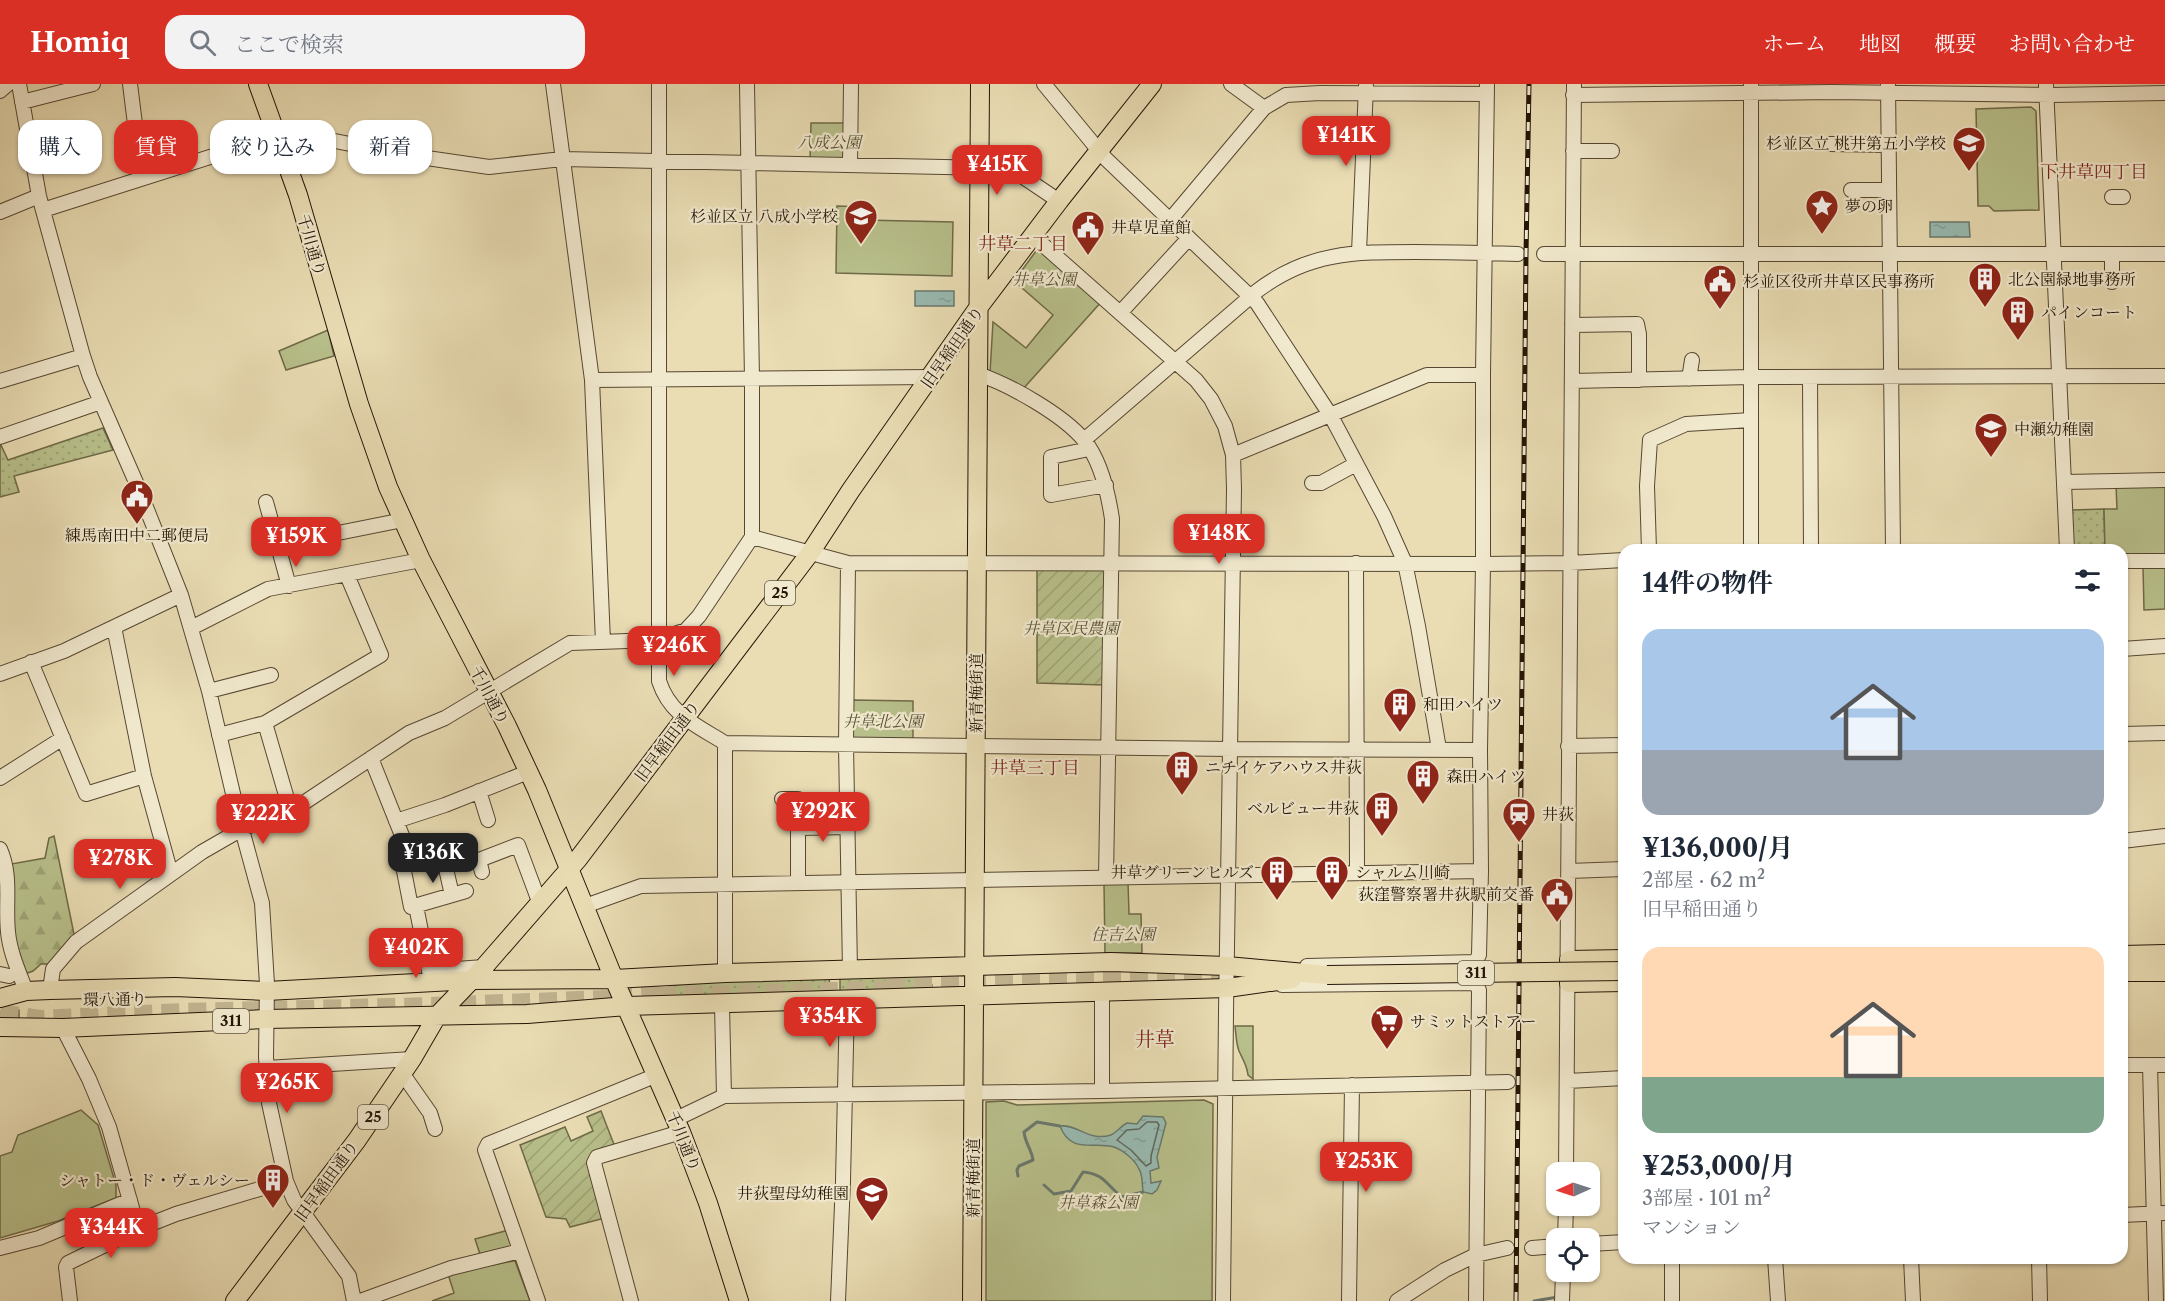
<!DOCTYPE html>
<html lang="ja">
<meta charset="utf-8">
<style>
:root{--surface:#fff;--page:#f2f2f3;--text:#1f2937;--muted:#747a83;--accent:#d93025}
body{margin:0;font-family:"Libre Caslon Text","Noto Serif JP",serif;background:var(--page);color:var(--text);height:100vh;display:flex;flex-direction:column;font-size:22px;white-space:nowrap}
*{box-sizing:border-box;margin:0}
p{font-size:20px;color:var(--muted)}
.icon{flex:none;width:33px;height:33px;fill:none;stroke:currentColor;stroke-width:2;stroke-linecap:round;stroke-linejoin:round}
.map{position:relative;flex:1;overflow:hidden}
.drawer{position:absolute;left:1618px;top:460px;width:510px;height:720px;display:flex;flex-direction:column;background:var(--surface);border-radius:18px;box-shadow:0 2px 4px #0004}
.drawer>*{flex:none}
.hud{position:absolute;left:18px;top:36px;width:570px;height:54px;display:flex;gap:12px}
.needle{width:39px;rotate:267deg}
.fabs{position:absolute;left:1546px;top:1078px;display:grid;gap:12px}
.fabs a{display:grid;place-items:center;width:54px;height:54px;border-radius:12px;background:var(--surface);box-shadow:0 2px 4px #0004;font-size:30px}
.price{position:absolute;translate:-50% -51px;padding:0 14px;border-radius:12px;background:var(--accent);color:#fff;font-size:20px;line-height:39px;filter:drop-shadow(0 2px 3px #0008)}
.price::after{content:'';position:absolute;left:50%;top:36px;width:18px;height:14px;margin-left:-9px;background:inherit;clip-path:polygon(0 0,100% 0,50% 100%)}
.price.selected{background:#222;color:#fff}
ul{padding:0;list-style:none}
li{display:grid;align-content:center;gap:12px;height:318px;padding:0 24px}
li span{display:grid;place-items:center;height:186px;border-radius:18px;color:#555}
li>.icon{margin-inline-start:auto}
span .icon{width:108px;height:108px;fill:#fffc;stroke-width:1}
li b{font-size:26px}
h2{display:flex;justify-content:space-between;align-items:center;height:72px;padding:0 24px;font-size:26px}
.chip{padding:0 21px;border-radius:18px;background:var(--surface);box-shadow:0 2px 4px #0004;font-size:21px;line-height:54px}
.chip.selected{background:var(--accent);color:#fff}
header{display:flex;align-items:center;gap:36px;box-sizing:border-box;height:84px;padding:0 30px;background:var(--accent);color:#fff}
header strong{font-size:28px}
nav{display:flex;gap:33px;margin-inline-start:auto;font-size:21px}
.search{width:420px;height:54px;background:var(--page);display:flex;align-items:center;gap:15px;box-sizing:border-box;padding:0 21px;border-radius:18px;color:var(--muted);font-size:22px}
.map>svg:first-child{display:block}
.grass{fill:url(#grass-dots);stroke:#6e6a48;stroke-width:1.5}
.forest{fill:url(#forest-firs);stroke:#6e6a48;stroke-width:1.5}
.park{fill:#b8c08b;stroke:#6e6a48;stroke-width:1.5}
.garden{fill:url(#garden-furrows);stroke:#6e6a48;stroke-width:1.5}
.water{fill:url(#water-ripples);stroke:#6a796d;stroke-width:1.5}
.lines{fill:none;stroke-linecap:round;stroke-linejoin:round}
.shore{stroke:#5e685c;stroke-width:1.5}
.stream{stroke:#6a796d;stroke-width:3}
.major-tunnel{stroke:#c2b591;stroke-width:18;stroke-dasharray:18 9;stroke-linecap:butt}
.minor-casing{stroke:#564732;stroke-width:16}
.major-casing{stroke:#241506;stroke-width:20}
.minor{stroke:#f1e9ce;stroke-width:14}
.major{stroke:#eaddb4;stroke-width:18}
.rail-casing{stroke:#241506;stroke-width:5}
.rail{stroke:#f1e9ce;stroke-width:3;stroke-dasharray:9;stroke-linecap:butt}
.major-bridge-casing{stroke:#241506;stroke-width:20;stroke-linecap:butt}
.major-bridge{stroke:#eaddb4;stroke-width:18}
.labels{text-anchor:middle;stroke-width:4.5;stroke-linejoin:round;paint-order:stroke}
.shield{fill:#f1e9ce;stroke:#625542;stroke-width:1.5}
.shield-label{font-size:15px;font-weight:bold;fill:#241506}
.park-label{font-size:16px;font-style:italic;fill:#585135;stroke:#f1e9ce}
.poi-label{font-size:16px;fill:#241506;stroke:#f1e9ce;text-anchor:start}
.street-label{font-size:16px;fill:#241506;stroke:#f1e9ce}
.neighbourhood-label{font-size:18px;fill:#7a1f14;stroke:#f1e9ce}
.quarter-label{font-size:20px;fill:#7a1f14;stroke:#f1e9ce}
</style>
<header>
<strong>Homiq</strong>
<div class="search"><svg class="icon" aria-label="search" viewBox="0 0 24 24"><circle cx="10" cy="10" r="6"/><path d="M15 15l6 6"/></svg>ここで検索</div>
<nav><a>ホーム</a><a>地図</a><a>概要</a><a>お問い合わせ</a></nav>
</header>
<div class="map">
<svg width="2165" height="1217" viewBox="0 0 2165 1217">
<defs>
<pattern id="grass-dots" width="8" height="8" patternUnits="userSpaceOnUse" patternTransform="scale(1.5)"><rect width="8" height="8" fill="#b8c08b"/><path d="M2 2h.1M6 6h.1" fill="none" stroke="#9ea476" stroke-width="1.8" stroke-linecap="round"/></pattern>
<pattern id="forest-firs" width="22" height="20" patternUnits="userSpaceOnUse" patternTransform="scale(1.5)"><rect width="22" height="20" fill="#b8c08b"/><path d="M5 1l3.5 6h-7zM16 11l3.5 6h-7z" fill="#9ea476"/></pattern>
<pattern id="garden-furrows" width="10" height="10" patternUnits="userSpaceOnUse" patternTransform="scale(1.5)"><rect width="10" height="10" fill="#b8c08b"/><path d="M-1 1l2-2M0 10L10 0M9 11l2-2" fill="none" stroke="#9ea476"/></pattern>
<pattern id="water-ripples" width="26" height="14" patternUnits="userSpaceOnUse" patternTransform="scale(1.5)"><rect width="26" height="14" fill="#98bbb2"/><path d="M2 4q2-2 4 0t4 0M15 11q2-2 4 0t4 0" fill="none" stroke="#83a098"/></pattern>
</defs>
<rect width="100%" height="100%" fill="#eaddb4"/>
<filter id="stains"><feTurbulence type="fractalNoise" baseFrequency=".00333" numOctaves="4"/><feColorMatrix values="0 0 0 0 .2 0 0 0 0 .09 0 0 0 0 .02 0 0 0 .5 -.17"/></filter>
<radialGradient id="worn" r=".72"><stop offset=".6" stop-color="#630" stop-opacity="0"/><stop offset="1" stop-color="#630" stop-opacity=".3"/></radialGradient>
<path class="grass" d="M103,344L113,366L14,392L19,408L0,413V359L8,376Z
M2104,425L2105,466H2073L2072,426Z
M829,890L830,914H678L671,905L673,901Z
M840,890L925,892L928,893L932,901L931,907L840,913Z
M19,926V938H0V928Z"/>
<path class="forest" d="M54,752L75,855L52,880H41L33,887L25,890L15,865L11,780L45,774L49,754Z"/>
<path class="park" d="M2031,23L2036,27L2039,126L1994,127L1989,122H1978L1976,25Z
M811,39H847L846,77H810Z
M837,122L863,123V136L953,138L952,192L836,189Z
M1039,163L1102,217L1022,306L990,289L993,238L1026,264L1053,231L1014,197Z
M328,246L334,272L286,286L279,267Z
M2116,401H2165V470L2123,471L2122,466H2105L2104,425H2117Z
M304,434L306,451L281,456L276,440Z
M2165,482V525L2144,526L2143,483Z
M853,616L913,617V657H856L853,653Z
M1128,798L1129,830H1141L1142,869H1105L1104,799Z
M1235,942H1253V995L1248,991C1247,981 1243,976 1239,967C1236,959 1236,950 1235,942Z
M1204,1016L1213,1020L1212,1217H986V1018L1004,1017L1017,1021Z
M81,1026L98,1041L116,1101V1114L58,1137L0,1154V1072L12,1068L18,1051Z
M509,1146L516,1162L480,1170L475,1155Z
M513,1177H515L530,1217H432L454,1209L448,1190Z"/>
<path class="garden" d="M1037,485H1103L1106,488L1104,601L1037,599Z
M601,1027L615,1063L593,1071L605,1134L570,1143L566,1135L546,1133L520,1061L565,1043L571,1057L593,1047L587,1033Z"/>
<path class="water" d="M1930,138H1969L1970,153H1930Z
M915,207H954V222H915Z
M1143,1032L1163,1033L1166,1039L1157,1073L1159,1084L1150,1087L1151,1099L1161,1097L1157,1106L1152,1110L1143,1108C1142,1101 1143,1091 1139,1085C1135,1076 1123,1066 1114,1063C1094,1057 1071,1071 1060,1042C1078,1040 1089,1058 1111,1051C1116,1049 1121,1042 1127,1039L1137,1040Z"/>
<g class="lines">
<path class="shore" d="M1147,1038H1157L1159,1041L1151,1072V1079L1146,1082L1131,1066L1117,1056L1127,1046L1139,1045Z"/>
<path class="stream" d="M1018,1092L1017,1086L1019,1082L1033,1076C1032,1066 1025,1059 1024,1048L1037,1038L1060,1042
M1044,1101L1054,1110L1071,1107L1083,1088C1105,1090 1106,1101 1122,1113L1143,1108
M1534,1217L1558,1213"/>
<path class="major-tunnel" d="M887,896L1240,890
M614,906L673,903
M658,912L903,905
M0,929L40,935L183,928L431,922L630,914"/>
<defs>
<path id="minor" d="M19,0L39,112L83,272L90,293L138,403L181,511L209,607L238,731L262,819L267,900L266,973L269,1019L286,1097L294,1116L349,1192L354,1217
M130,0L135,40L147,92
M553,0L592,296L603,558
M659,0V597C670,631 696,641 725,659L1231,665L1480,666
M1044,0L1105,74L1257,219L1331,332L1384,432L1405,479L1418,542L1439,665
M1231,0L1264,24
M1751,0V466
M1888,0L1893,466
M2046,1L2067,466
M0,7L8,0
M1573,11L1832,8L2052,11L2165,9
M22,18L93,0
M1830,60L1888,61
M1573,67H1612
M850,81L851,0
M1851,106H1889
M2112,113H2123
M43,126L289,48L406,71L489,83L562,75L992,84L1019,90L1059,117
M0,128L39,112
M1170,136L1264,24L1286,11L1320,9L1487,10
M1033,152L1196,296L1211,315L1225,342L1233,371L1234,405L1226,928L1223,1217
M1359,168L1366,2
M1544,170H2165
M2112,170V198
M1120,229L1189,154
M1572,241L1637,240L1639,250V296
M978,290C1010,301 1062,330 1084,356C1101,377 1108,408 1112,435L1106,794
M1810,293L1811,466
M1689,295L1692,276
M592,296L931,293
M0,297L83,272
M1572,297L1751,293L2165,292
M0,353L101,318
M1084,356L1257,207C1308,168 1354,168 1415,168C1449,168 1484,169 1518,170
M1089,365L1051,373V411L1106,401
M1233,371L1427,291H1483
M2065,398L2165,396
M1312,399H1321L1356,380
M266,418L289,502
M752,453L848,479L1483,480L1570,479L1624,476
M278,461L403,436
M1649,466L1647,402L1650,356L1686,340L1751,336
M2122,477H2165
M848,479L846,661L850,886
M1356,479L1357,789
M114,543L144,692L171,790
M191,544L268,505L421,476
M2122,565L2165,562
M31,578L86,710L144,692
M0,590L64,567L181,511
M209,607L271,591
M265,639L290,725
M2122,650L2165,649
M219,651L265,639L381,571L347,491
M725,659V889
M1568,662L1624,661
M371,674L403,754
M0,694L63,654
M479,707L488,736
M782,715H798V799
M396,737L445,721L528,688
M799,744L847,743
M2122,757L2165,752
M0,765C12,792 5,819 8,848C10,869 19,888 26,907
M444,776L452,811
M404,787L411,823L466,807
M1569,787L1624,785
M482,788L479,776L518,761L540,820
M416,822L429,887L484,883
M585,822L641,802L1481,787
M1307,882L1475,878
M0,890L9,892
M1282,901L1475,899
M50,906L53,885L76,858L202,768L242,745L302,720L409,649L445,634L570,559L657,556L686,546L699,532L752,453V295L747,0
M722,921L724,1012
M63,944L89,995L109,1043L138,1145L176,1130L286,1097
M2122,981H2165
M2150,981L2156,1217
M267,984L412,975
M402,989L430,1029L435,1045
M1568,997L1624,994
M1102,1007V909
M676,1035L724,1012L1102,1007L1508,998
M1566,1089L1574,0
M2122,1131L2165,1129
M1565,1155L1566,1122
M1590,1160L1624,1158
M0,1164L39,1154L130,1116
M1532,1164L1557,1162
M1775,1174L1778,1217
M1911,1174L1913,1217
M2039,1174L2040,1217
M70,1217L66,1183L68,1179L138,1145
M360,1217L451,1184L520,1167
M538,1217L485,1066L488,1060L657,991
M631,1217L594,1079L597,1073L681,1048
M838,1217L843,1097L847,917
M1349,1217L1352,1001
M1397,1217L1445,1186L1476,1171L1507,1164
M1476,1217L1479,906C1473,896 1473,881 1479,871L1481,787L1480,666L1483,480V291L1487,0
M1562,1217L1563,1188
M1672,1217V1174"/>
<path id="major" d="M258,0L298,111L359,320L388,403L421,476L507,642L537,706L614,895L681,1048L708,1119L739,1217
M2122,871L2165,870
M1569,876L1624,875
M2122,888H2165
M1569,899L1624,898
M0,914L26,907L50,906L175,903L267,907L472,896L614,895L725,889L1111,878L1227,882L1327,891
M0,943L63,944L266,935L527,930L627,922L1227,904L1292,895
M235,1217L357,1056L412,975L437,932L484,883L578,775L810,469L851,406L978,224L1059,117L1152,0
M972,1217L980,0"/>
</defs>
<use href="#minor" class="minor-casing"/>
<use href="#major" class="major-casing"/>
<use href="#minor" class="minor"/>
<use href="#major" class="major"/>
<defs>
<path id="rail" d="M1516,1217L1526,170L1529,0"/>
</defs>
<use href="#rail" class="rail-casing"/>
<use href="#rail" class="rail"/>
<defs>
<path id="major-bridge" d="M1327,891L1624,887"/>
</defs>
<use href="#major-bridge" class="major-bridge-casing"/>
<use href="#major-bridge" class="major-bridge"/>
</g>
<defs>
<symbol id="school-pin" viewBox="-11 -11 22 30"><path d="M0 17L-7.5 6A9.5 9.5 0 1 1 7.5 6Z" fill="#8f2418" stroke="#f1e9ce"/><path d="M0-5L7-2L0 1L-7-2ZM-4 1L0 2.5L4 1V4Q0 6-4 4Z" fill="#fff"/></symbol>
<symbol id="sight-pin" viewBox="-11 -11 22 30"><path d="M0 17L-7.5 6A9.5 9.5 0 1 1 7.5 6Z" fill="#8f2418" stroke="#f1e9ce"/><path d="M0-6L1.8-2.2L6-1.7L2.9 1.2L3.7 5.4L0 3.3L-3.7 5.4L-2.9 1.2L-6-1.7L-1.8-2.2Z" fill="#fff"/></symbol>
<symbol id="civic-pin" viewBox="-11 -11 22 30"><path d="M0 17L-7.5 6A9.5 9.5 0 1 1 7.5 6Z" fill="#8f2418" stroke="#f1e9ce"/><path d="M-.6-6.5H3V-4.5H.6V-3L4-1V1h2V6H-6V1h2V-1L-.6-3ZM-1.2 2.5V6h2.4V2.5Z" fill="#fff"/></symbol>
<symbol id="building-pin" viewBox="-11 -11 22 30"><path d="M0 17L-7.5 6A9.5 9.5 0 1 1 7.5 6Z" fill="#8f2418" stroke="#f1e9ce"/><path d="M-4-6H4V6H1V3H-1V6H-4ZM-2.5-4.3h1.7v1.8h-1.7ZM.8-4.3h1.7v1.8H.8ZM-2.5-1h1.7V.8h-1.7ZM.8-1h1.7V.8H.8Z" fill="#fff"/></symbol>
<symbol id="station-pin" viewBox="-11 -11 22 30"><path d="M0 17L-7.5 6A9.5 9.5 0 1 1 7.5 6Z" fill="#8f2418" stroke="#f1e9ce"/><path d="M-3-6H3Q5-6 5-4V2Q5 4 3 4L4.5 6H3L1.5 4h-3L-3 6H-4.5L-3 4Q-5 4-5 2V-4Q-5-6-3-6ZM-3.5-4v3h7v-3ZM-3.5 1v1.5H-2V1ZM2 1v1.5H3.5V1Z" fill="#fff"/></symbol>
<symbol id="supermarket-pin" viewBox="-11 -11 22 30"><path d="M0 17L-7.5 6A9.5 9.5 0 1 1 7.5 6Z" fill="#8f2418" stroke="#f1e9ce"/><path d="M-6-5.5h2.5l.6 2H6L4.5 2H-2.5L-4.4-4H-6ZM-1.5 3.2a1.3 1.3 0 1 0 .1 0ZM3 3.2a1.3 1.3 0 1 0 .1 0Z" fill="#fff"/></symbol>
</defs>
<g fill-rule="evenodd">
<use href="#school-pin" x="1950" y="40" width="38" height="52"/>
<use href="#sight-pin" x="1803" y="103" width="38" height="52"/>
<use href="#school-pin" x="842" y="113" width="38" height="52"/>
<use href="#civic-pin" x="1069" y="124" width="38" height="52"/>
<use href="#building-pin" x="1966" y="176" width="38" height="52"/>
<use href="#civic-pin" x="1701" y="178" width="38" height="52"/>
<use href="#building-pin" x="1999" y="209" width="38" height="52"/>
<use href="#school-pin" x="1972" y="326" width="38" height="52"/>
<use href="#civic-pin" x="118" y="393" width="38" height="52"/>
<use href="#building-pin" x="1381" y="601" width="38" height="52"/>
<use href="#building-pin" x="1163" y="664" width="38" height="52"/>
<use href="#building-pin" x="1404" y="673" width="38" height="52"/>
<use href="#building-pin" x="1363" y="705" width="38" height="52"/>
<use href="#station-pin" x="1500" y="711" width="38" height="52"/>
<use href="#building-pin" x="1258" y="769" width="38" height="52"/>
<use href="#building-pin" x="1313" y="769" width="38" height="52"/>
<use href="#civic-pin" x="1538" y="791" width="38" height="52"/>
<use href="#supermarket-pin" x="1368" y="918" width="38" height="52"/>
<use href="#building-pin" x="254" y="1077" width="38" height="52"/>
<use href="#school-pin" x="853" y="1090" width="38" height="52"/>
</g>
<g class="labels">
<g class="shield">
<rect x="765" y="497" width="30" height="24" rx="4.5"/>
<rect x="1458" y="877" width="36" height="24" rx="4.5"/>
<rect x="213" y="925" width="36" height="24" rx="4.5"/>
<rect x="358" y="1021" width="30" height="24" rx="4.5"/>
</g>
<g class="shield-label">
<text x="780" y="514">25</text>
<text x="1476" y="894">311</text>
<text x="231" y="942">311</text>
<text x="373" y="1038">25</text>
</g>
<g class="park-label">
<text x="829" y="64">八成公園</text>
<text x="1044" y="201">井草公園</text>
<text x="1071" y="550">井草区民農園</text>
<text x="883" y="643">井草北公園</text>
<text x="1123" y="856">住吉公園</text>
<text x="1098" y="1124">井草森公園</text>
</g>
<g class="poi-label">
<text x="1946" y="65" text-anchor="end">杉並区立 桃井第五小学校</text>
<text x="1845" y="128">夢の卵</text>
<text x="838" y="138" text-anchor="end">杉並区立 八成小学校</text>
<text x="1111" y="149">井草児童館</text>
<text x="2008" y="201">北公園緑地事務所</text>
<text x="1743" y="203">杉並区役所井草区民事務所</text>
<text x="2041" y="234">パインコート</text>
<text x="2014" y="351">中瀬幼稚園</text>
<text x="137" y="457" text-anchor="middle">練馬南田中二郵便局</text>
<text x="1423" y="626">和田ハイツ</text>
<text x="1205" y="689">ニチイケアハウス井荻</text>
<text x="1446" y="698">森田ハイツ</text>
<text x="1359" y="730" text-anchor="end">ベルビュー井荻</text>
<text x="1542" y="736">井荻</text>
<text x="1254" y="794" text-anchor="end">井草グリーンヒルズ</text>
<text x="1355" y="794">シャルム川崎</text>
<text x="1534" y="816" text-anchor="end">荻窪警察署井荻駅前交番</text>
<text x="1410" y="943">サミットストアー</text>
<text x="250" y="1102" text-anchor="end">シャトー・ド・ヴェルシー</text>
<text x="849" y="1115" text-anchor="end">井荻聖母幼稚園</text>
</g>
<g class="street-label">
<text transform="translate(312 161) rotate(74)" y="6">千川通り</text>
<text transform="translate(952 263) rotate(-55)" y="6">旧早稲田通り</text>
<text transform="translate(976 609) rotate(-90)" y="6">新青梅街道</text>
<text transform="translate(490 611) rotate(62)" y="6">千川通り</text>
<text transform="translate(667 657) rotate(-53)" y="6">旧早稲田通り</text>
<text transform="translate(115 915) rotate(-1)" y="6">環八通り</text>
<text transform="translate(684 1057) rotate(68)" y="6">千川通り</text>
<text transform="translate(973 1094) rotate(-90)" y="6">新青梅街道</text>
<text transform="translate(326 1097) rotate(-54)" y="6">旧早稲田通り</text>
</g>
<g class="neighbourhood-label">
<text x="2094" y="94">下井草四丁目</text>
<text x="1023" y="166">井草二丁目</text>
<text x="1035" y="690">井草三丁目</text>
</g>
<g class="quarter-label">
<text x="1155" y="962">井草</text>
</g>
</g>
<rect width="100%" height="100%" filter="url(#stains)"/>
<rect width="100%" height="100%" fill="url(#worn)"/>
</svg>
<div class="fabs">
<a><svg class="needle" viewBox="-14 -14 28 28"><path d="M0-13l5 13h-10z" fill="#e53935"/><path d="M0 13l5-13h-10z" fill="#747a83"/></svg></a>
<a><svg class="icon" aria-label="locate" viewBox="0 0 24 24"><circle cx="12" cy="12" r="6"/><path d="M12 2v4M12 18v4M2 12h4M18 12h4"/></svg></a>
</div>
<b class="price" style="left:1346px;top:83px">¥141K</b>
<b class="price" style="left:997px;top:112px">¥415K</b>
<b class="price" style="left:1219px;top:481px">¥148K</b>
<b class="price" style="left:296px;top:484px">¥159K</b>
<b class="price" style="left:674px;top:593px">¥246K</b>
<b class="price" style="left:823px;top:759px">¥292K</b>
<b class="price" style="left:263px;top:761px">¥222K</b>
<b class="price selected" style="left:433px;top:800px">¥136K</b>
<b class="price" style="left:120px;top:806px">¥278K</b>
<b class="price" style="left:416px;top:895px">¥402K</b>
<b class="price" style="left:830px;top:964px">¥354K</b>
<b class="price" style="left:287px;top:1030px">¥265K</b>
<b class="price" style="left:1366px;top:1109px">¥253K</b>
<b class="price" style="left:111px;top:1175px">¥344K</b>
<div class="hud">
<a class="chip">購入</a>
<a class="chip selected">賃貸</a>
<a class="chip">絞り込み</a>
<a class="chip">新着</a>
</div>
<section class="drawer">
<h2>14件の物件<svg class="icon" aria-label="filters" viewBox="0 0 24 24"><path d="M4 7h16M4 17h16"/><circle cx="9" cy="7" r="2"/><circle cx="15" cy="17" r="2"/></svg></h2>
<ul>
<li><span style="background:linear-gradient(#a9c7e8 65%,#9aa5b1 0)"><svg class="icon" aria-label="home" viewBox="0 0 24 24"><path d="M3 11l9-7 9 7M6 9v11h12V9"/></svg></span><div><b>¥136,000/月</b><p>2部屋 · 62 m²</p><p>旧早稲田通り</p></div></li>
<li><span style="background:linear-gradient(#ffd9b3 70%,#7fa58c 0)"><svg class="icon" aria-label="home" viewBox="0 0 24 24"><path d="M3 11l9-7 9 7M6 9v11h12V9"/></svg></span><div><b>¥253,000/月</b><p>3部屋 · 101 m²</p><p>マンション</p></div></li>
</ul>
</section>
</div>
